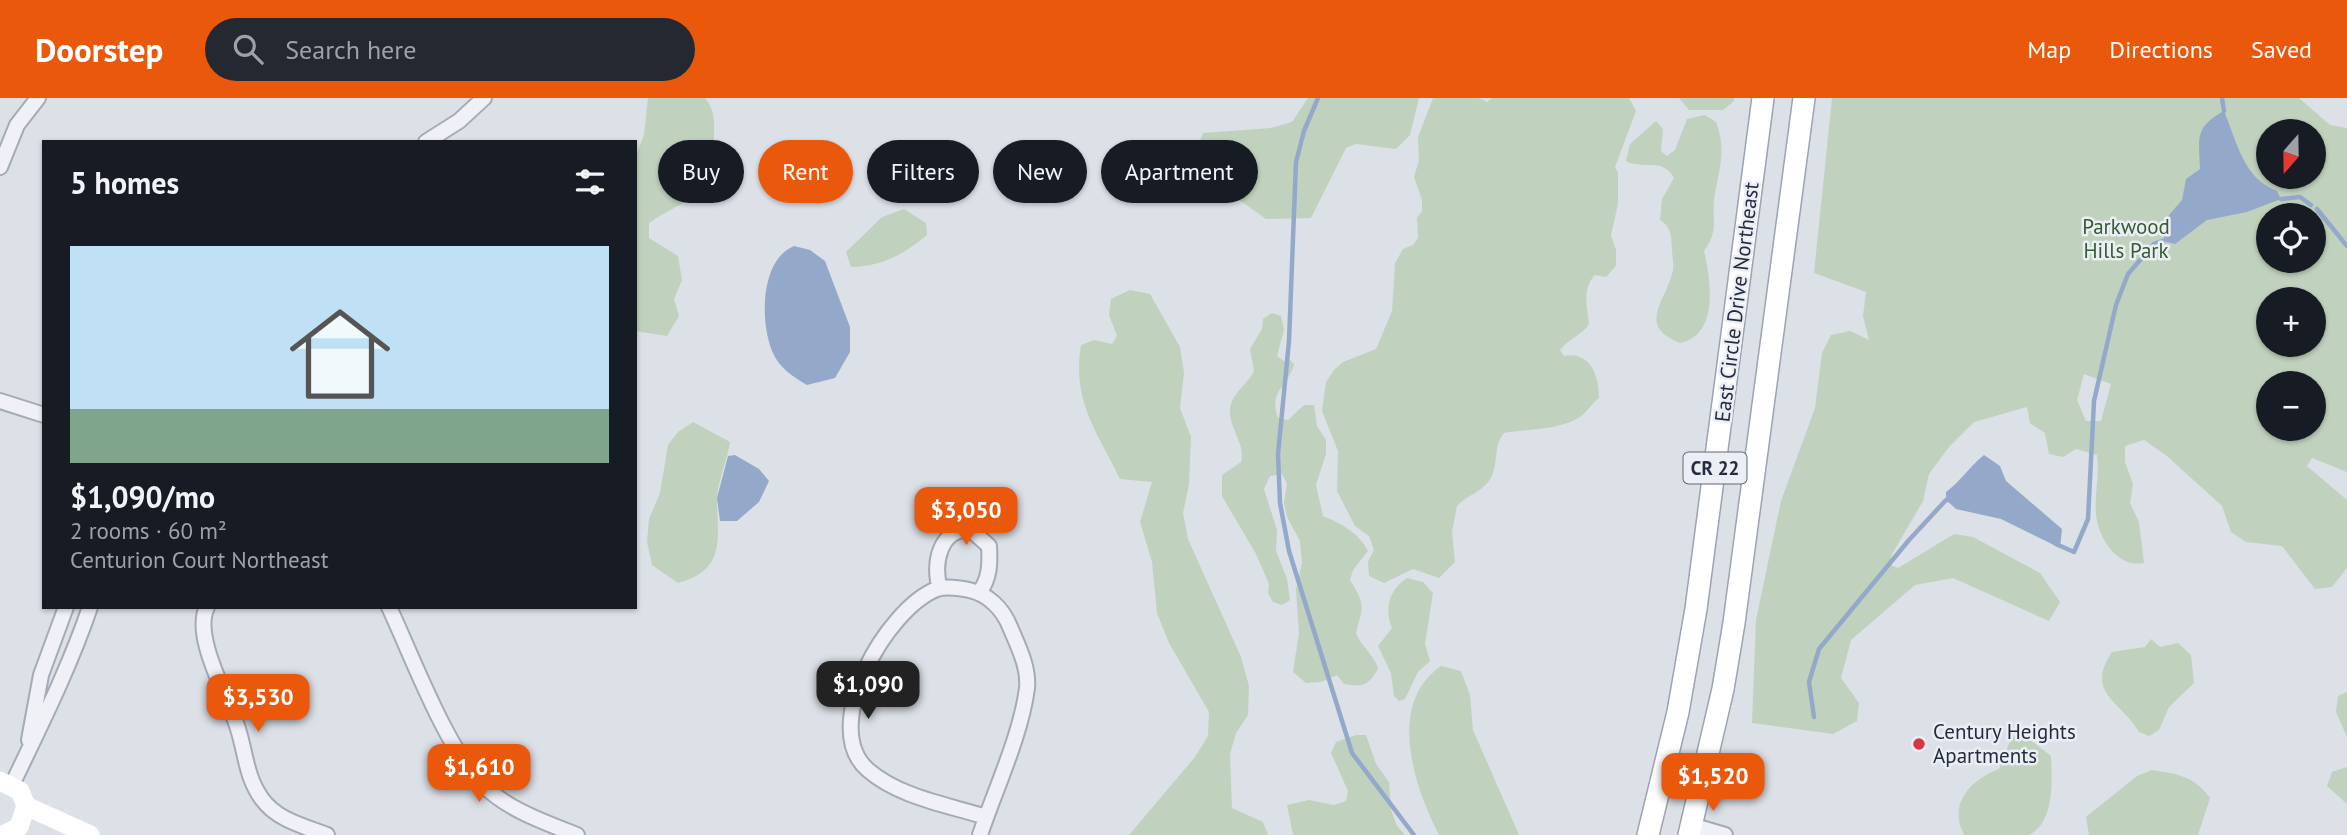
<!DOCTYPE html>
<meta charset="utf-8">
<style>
:root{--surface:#171b24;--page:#242831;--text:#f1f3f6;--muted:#9ea1a6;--line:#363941;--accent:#ea580c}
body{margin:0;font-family:"PT Sans",sans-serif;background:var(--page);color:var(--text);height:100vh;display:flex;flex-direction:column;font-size:26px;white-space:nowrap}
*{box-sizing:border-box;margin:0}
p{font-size:23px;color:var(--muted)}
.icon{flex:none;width:38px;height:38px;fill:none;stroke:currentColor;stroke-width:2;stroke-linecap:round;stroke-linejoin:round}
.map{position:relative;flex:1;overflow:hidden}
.side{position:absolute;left:42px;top:42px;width:595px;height:469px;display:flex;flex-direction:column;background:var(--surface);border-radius:0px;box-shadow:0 2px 5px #0004}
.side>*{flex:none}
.banner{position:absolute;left:658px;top:42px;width:665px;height:63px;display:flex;gap:14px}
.needle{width:46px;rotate:200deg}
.fabs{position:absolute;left:2256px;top:21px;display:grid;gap:14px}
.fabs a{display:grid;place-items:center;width:70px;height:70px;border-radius:50%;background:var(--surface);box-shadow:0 2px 5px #0004;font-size:35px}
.price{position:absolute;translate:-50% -60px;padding:0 16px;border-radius:14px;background:var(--accent);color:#fff;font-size:23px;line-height:46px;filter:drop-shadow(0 2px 4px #0008)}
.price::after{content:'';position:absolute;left:50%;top:42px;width:21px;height:16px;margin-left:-10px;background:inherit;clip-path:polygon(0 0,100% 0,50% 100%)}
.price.on{background:#222;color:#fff}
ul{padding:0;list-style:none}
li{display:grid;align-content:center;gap:14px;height:371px;padding:0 28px}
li+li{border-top:2px solid var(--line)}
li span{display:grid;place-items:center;height:217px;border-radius:0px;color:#555}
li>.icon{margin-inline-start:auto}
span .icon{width:126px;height:126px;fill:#fffc;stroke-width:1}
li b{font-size:30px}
h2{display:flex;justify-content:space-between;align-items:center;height:84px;padding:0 28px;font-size:30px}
.pill{padding:0 24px;border-radius:32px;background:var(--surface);box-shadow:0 2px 5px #0004;font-size:24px;line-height:63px}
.pill.on{background:var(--accent);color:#fff}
header{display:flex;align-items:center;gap:42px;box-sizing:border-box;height:98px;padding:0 35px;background:var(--accent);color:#fff}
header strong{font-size:33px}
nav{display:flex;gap:38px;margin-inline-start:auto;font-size:24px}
.search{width:490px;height:63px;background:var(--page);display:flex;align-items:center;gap:18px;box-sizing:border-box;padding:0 24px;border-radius:38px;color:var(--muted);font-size:26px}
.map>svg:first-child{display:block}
.green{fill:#c0d2bd;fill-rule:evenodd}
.water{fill:#94a9ca}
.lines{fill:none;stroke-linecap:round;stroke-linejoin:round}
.stream{stroke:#94a9ca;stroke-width:4.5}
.minor-casing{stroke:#a5aab5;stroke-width:18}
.primary-casing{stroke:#9ba2b4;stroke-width:24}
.minor{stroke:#eff1f6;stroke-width:14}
.secondary{stroke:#fff;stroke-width:19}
.primary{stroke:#fff;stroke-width:21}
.poi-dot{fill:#d63741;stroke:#ebeff5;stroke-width:2.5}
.labels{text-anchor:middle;stroke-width:5;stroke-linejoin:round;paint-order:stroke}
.shield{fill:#ebeff5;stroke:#606676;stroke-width:2}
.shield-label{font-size:19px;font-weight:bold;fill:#252c3f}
.park-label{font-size:21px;fill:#355b31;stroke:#ebeff5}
.street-label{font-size:21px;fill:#252c3f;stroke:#ebeff5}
.poi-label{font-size:21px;fill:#252c3f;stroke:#ebeff5;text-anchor:start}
</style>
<header>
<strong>Doorstep</strong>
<div class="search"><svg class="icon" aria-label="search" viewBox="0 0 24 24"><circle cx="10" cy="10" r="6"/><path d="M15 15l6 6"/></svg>Search here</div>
<nav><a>Map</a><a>Directions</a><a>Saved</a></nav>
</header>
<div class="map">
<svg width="2347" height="737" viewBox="0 0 2347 737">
<rect width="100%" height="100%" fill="#dce0e7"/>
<path class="green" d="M648,0H705C716,14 714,24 714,41C715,102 692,96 649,125V140L678,158L682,182L674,201L679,218L667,238L635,233V60L644,37Z
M1308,0H1419L1410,37L1396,51L1356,46L1346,50L1311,120L1266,121L1238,101L1223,77L1195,56L1203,35L1271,30L1292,24Z
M1433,0H1479L1487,4L1492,0H1629L1636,13L1615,69L1618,75V106L1611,137L1616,152V168L1606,179L1595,177C1582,190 1587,209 1589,226C1581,238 1569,240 1560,252L1564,258C1590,253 1599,277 1599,300C1592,305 1586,315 1580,319C1559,332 1528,331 1504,335C1492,349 1500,367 1489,383C1480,395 1466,398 1457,408L1452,434L1455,464L1439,480L1413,471L1384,485L1369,478L1368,464L1374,452L1369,438L1355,428L1337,393L1338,353L1322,313L1326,284L1334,272L1343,264L1376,251L1392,213L1395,165L1403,151L1413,147L1418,140L1417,120L1422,113V102L1414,79L1419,62L1418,39Z
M1679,0H1734V3L1723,12H1689Z
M1832,0H2299L2330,27L2347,30V374L2312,360L2307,368L2347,402V470L2332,489L2315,491L2282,448L2246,444L2231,434L2222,408L2167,358L2144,342L2125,348V364L2133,386L2130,405L2139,424L2144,465C2117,470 2099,441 2096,417C2094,396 2100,377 2097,357L2076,351L2063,359L2049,356L2045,335L2030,325L2027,309L1974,324L1949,349L1929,376L1923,403L1891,458V467L1898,470L1954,436L1973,439L2040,475L2060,504L2049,523L1953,480L1915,487L1851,542L1841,580L1859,605L1857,623L1833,636L1752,625L1756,522L1781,403L1815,310L1822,255L1831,237L1850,233L1869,242L1863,218L1866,194L1814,175ZM2268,33H2314V79H2268ZM2268,117H2314V163H2268ZM2268,201H2314V247H2268ZM2084,276L2111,286L2101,323H2086L2077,302ZM2268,285H2314V331H2268Z
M1705,17L1716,24C1726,50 1720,69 1715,95C1710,121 1721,129 1704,153C1711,183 1719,237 1680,245C1635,227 1667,203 1673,172C1674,165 1672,158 1672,151C1671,138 1672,130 1660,122L1662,101L1674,80C1662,58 1644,73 1626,63L1630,46L1656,23L1663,31L1661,53L1667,58L1675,52L1687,21Z
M904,111L926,125L927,137C905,156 880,169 851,169L846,154L882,119Z
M1130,192L1150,196L1180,249L1184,275L1180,310L1191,339L1189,386L1183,415L1188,441L1241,559L1249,588L1248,617L1236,635L1230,656L1232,710L1263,724L1268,737H1129L1195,659L1208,638L1209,614L1169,545L1157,515L1152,464L1140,424L1152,384L1120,381C1096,332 1072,303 1081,247L1094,242L1112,246L1117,238L1109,217L1111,201Z
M1272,215L1281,218L1284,232L1277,258L1284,263L1290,262L1294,266C1289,288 1268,292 1278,320L1288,322L1304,307H1314L1317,328L1326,342V356L1316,387L1323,418C1342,426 1358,434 1368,453L1353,472L1350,482C1366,508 1363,507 1356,535C1361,549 1375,557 1378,571C1368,588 1363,589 1344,586L1337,577L1321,584L1306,585L1293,574L1299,535L1296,491L1302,465L1300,443L1287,419L1284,405L1287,386L1282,376L1270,378L1264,391L1277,432L1276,453L1287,481L1290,502L1282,507L1273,504L1268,495L1269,486L1256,456L1222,398V377L1241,364C1246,345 1228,330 1230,310C1232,295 1248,286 1254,273L1250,251L1262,231L1263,221Z
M693,324L730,344C727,363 717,385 717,403C718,443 725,472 678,485L652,467L647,444L649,421L660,395L668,347L678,334Z
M1407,480L1423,484L1433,495L1425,546L1430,563L1418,574L1405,601L1399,603L1394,598L1391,575L1378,548L1392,530C1384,510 1389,492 1407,480Z
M2151,541L2160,549L2178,545L2191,557L2194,585L2169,609L2159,632L2149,638L2139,634C2122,604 2084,595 2112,554L2145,549Z
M1441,568L1461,573L1470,597L1473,632L1519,737H1439C1414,688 1386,606 1441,568Z
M2347,594V639L2336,614L2338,598Z
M1356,637H1366L1376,666L1389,684L1391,712L1397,728L1405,737H1293L1287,707L1309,702L1334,707L1346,703L1348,693L1331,655L1336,644Z
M2016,637L2033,644L2051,658C2052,681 2055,725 2029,737H1964C1948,706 1970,682 1999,671L2010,643Z
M2347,669V706L2327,688L2332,674Z
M2152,672C2178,676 2194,678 2210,700L2198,737H2089L2086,719L2137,678Z"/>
<path class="water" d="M2224,13C2237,44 2243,80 2277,93L2281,101L2247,114L2207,122L2175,146L2163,143L2169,117L2182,102L2186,81L2200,71C2199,40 2194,29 2224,13Z
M794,148L810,152L825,163L850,229V254L835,280L807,287C792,278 779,270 772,253C760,223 760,162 794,148Z
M735,357L759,371L769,383L759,404L737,423H720L717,400L728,358Z
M1984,357L2000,368L2006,383L2062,431L2060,450L2001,421L1956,411L1946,402V394C1961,383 1969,369 1984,357Z"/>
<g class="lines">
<path class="stream" d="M1318,0L1304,33L1296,64L1289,243L1278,356L1280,405L1289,453L1352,655L1414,737
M2222,0L2224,13
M2281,101L2300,99L2311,107
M2317,111L2347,148
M2056,446L2074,454L2088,421L2094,303L2116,207L2128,176L2154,146L2163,143
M1814,619L1809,584L1819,551L1909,442L1946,402H1952"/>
<defs>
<path id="minor" d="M426,44L459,23L484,0
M0,69L17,27L38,0
M0,303L44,317
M940,490C932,467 940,429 971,432L989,448C990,466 990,480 979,495
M207,509C192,539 229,600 238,631C246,656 246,679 262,701C277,722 304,728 327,737
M389,509C412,558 446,650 482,686C508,712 544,724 577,737
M29,642L41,577L66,509
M12,687C40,628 69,571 90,509
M1691,727L1725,737
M980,737C995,692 1021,637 1027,590C1029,569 1018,548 1010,529C1003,511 988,496 969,492C959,490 946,488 937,491C887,510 818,629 868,672C899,699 948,707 986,719"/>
<path id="primary" d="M1648,737L1678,614L1696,511L1763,0
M1689,737L1723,591L1734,525L1804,0"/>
</defs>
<use href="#minor" class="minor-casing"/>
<use href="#primary" class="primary-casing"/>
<use href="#minor" class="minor"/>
<path class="secondary" d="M0,683L20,693L26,708L19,729L3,737
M26,708L90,737"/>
<use href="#primary" class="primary"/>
</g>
<circle class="poi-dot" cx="1919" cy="646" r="7"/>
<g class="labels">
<rect class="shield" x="1683.5" y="354.5" width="63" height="31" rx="5"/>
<g class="shield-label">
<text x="1715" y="377">CR 22</text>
</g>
<g class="park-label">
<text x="2126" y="136">Parkwood<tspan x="2126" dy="24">Hills Park</tspan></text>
</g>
<g class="street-label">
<text transform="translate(1737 204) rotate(-83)" y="7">East Circle Drive Northeast</text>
</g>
<g class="poi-label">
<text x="1933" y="641">Century Heights<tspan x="1933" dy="24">Apartments</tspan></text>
</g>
</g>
</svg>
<div class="fabs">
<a><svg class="needle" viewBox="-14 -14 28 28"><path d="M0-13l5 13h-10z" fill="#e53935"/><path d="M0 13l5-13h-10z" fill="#9ea1a6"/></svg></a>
<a><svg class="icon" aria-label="locate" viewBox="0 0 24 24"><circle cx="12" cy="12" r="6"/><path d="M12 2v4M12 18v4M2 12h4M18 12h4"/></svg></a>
<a>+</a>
<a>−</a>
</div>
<b class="price" style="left:966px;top:449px">$3,050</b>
<b class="price on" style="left:868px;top:623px">$1,090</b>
<b class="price" style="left:258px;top:636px">$3,530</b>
<b class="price" style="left:479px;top:706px">$1,610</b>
<b class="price" style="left:1713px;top:715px">$1,520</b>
<div class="banner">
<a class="pill">Buy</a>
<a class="pill on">Rent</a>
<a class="pill">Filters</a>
<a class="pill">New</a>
<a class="pill">Apartment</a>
</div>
<section class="side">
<h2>5 homes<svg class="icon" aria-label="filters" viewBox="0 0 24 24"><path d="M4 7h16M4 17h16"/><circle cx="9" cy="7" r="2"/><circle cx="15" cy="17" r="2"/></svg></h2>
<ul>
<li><span style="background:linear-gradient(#bfe0f5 75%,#7fa58c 0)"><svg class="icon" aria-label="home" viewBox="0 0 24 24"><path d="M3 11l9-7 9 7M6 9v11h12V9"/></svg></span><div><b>$1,090/mo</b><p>2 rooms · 60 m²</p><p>Centurion Court Northeast</p></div></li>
</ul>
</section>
</div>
